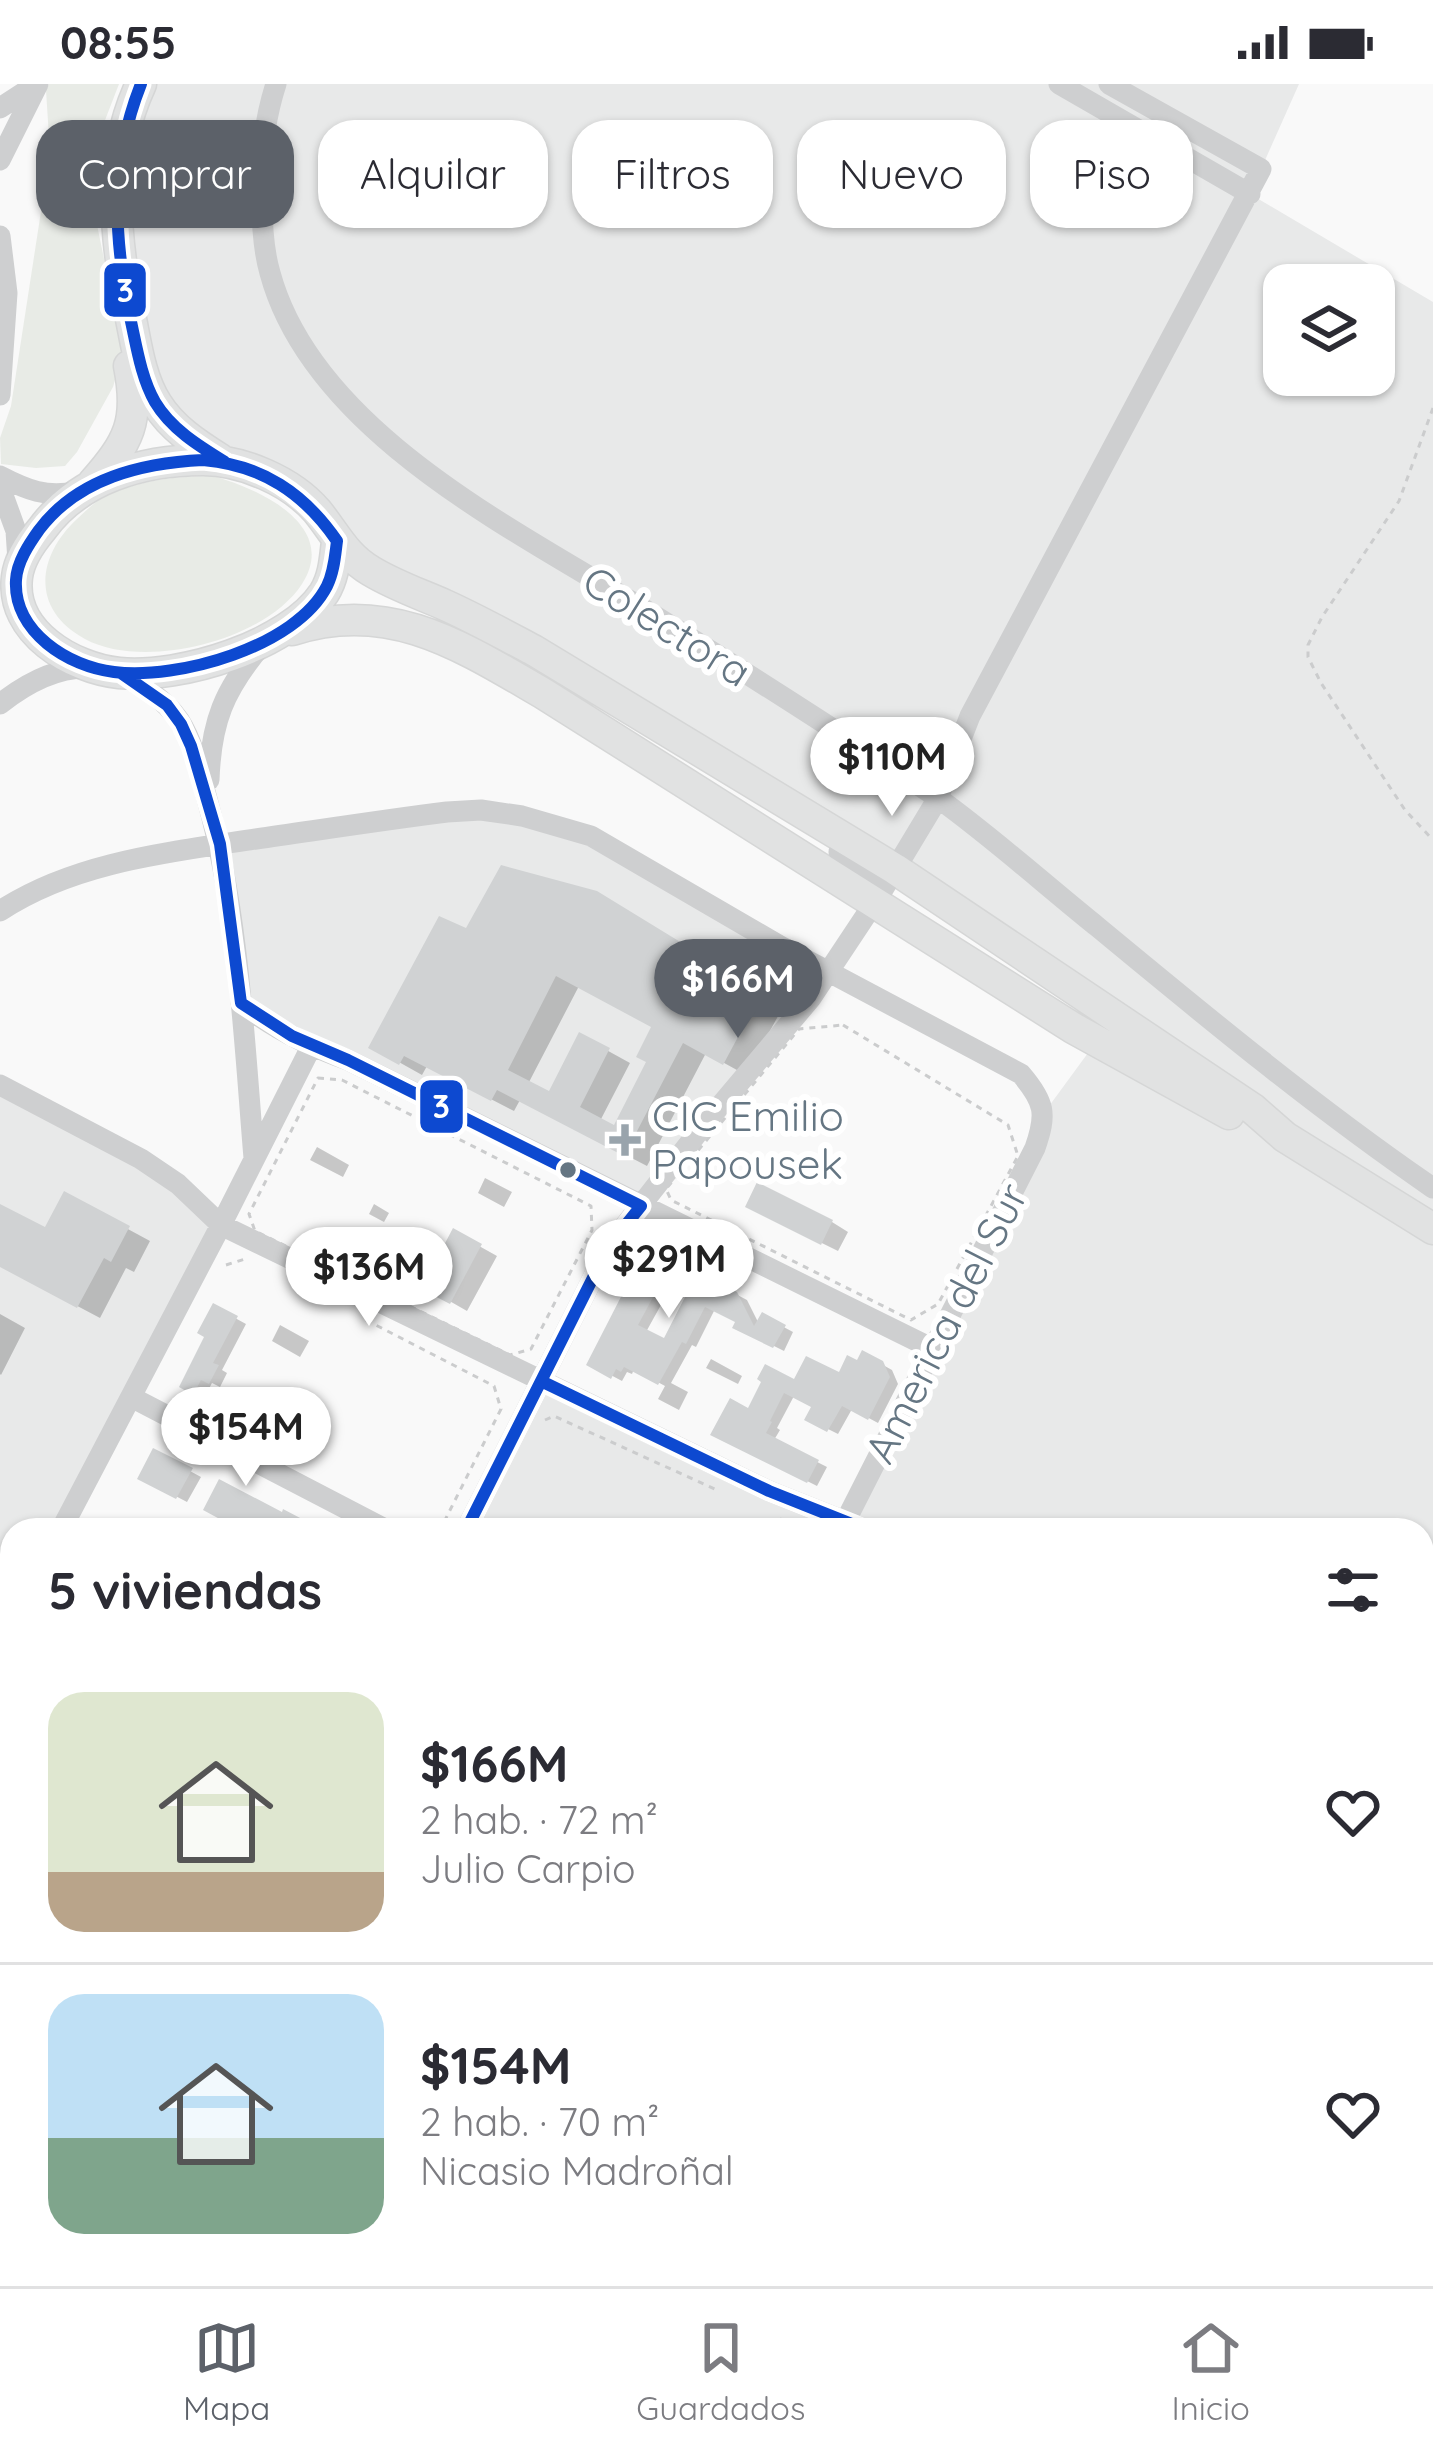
<!DOCTYPE html>
<html lang="es">
<meta charset="utf-8">
<style>
:root{--surface:#fff;--page:#f2f2f3;--text:#2b2b33;--muted:#7c7c81;--line:#e1e1e2;--accent:#5c6169}
body{margin:0;font-family:Quicksand,sans-serif;background:var(--page);color:var(--text);height:100vh;display:flex;flex-direction:column;font-size:45px;white-space:nowrap}
*{box-sizing:border-box;margin:0}
p{font-size:39px;color:var(--muted)}
.icon{flex:none;width:66px;height:66px;fill:none;stroke:currentColor;stroke-width:2;stroke-linecap:round;stroke-linejoin:round}
.map{position:relative;flex:1;overflow:hidden}
.drawer{position:absolute;left:0px;top:1434px;width:1434px;height:768px;display:flex;flex-direction:column;background:var(--surface);border-radius:36px 36px 0 0;box-shadow:0 3px 9px #0004}
.drawer>*{flex:none}
.top-card{position:absolute;left:36px;top:36px;width:1362px;height:108px;display:flex;gap:24px}
.buttons{position:absolute;left:1263px;top:180px;display:grid;gap:24px}
.buttons a{display:grid;place-items:center;width:132px;height:132px;border-radius:24px;background:var(--surface);box-shadow:0 3px 9px #0004;font-size:60px}
.price{position:absolute;translate:-50% -102px;padding:0 27px;border-radius:42px;background:#fff;color:#222;font-size:39px;line-height:78px;filter:drop-shadow(0 3px 6px #0008)}
.price::after{content:'';position:absolute;left:50%;top:72px;width:36px;height:27px;margin-left:-18px;background:inherit;clip-path:polygon(0 0,100% 0,50% 100%)}
.price.selected{background:var(--accent);color:#fff}
ul{padding:0;list-style:none}
li{display:flex;align-items:center;gap:36px;height:300px;padding:0 48px}
li+li{border-top:3px solid var(--line)}
li span{display:grid;place-items:center;flex:none;width:336px;height:240px;border-radius:36px;color:#555}
li>.icon{margin-inline-start:auto}
span .icon{width:144px;height:144px;fill:#fffc;stroke-width:1}
li b{font-size:51px}
h2{display:flex;justify-content:space-between;align-items:center;height:144px;padding:0 48px;font-size:51px}
.tag{padding:0 42px;border-radius:36px;background:var(--surface);box-shadow:0 3px 9px #0004;font-size:42px;line-height:108px}
.tag.selected{background:var(--accent);color:#fff}
.status{display:flex;justify-content:space-between;align-items:center;height:84px;padding:0 60px;background:var(--surface);direction:ltr}
.status svg{height:33px;fill:currentColor}
.menu{display:flex;justify-content:space-around;align-items:center;height:168px;border-top:3px solid var(--line);background:var(--surface);font-size:33px;color:var(--muted)}
.menu a{display:grid;justify-items:center;gap:6px}
.menu .selected{color:var(--accent)}
.map>svg:first-child{display:block}
.built{fill:#e8e9e9;fill-rule:evenodd}
.green{fill:#e8ebe6}
.shadow{fill:#0003;fill-rule:evenodd}
.building{fill:#d0d2d3;fill-rule:evenodd}
.lines{fill:none;stroke-linecap:round;stroke-linejoin:round}
.highway-casing{stroke:#d5d6d6;stroke-width:33}
.path{stroke:#cbcccd;stroke-width:3;stroke-dasharray:6 6;stroke-linecap:butt}
.minor{stroke:#cecfd0;stroke-width:21}
.highway{stroke:#e1e2e2;stroke-width:30}
.bus-1-casing{stroke:#fff;stroke-width:21}
.bus-1{stroke:#0d49d0;stroke-width:12}
.poi-dot{fill:#99a4ac;stroke:#fff;stroke-width:4.5}
.bus-dot{fill:#657683;stroke:#fff;stroke-width:4.5}
.labels{text-anchor:middle;stroke-width:12;stroke-linejoin:round;paint-order:stroke}
.street-label{font-size:42px;fill:#657683;stroke:#fff}
.poi-label{font-size:42px;fill:#657683;stroke:#fff;text-anchor:start}
.line-badge{stroke:#fff;stroke-width:4.5}
.badge-label{font-size:33px;text-anchor:middle;font-weight:bold;fill:#fff}
</style>
<div class="status"><b>08:55</b><svg viewBox="0 0 49 12"><path d="M0 12V9h3v3zM5 12V6h3v6zM10 12V3h3v9zM15 12V0h3v12zM26 1h20v11H26zM47 4h2v5h-2z"/></svg></div>
<div class="map">
<svg width="1433" height="2202" viewBox="0 0 1433 2202">
<rect width="100%" height="100%" fill="#f9f9f9"/>
<path class="built" d="M141,0H1299L1250,110L1433,218V1657L1422,1653V1446H466L541,1297L845,1438L1044,1029L1096,958L1111,930L329,444L169,335L123,196ZM1284,201H1374V291H1284Z
M447,728L564,743L829,887L641,1122L241,919L220,760Z
M0,1001L141,1075L221,1141L61,1446H12V1542L0,1566Z"/>
<path class="green" d="M49,0H119L102,44L94,126L123,268L113,303L77,368L65,382L36,384L1,380L0,354L11,322L50,69L46,6Z
M213,392C257,404 340,441 302,500C265,557 144,587 85,555C31,526 36,473 77,435C86,427 95,417 106,412C139,396 177,392 213,392Z"/>
<path class="shadow" d="M595,810L783,923L746,991L706,969L647,1082L520,1016L514,1027L427,982L422,991L372,963L467,848ZM579,902L655,942L650,978L615,1045L600,1037L630,979L581,952L550,1011L528,1000Z
M317,1063L349,1081L343,1093L310,1076Z
M485,1094L512,1108L504,1123L478,1109Z
M65,1111L150,1157L134,1188L126,1184L100,1234L0,1181V1123L46,1148Z
M374,1120L389,1129L384,1138L369,1130Z
M765,1131L832,1138L848,1148L838,1167Z
M454,1148L497,1172L467,1227L425,1203Z
M678,1180L747,1216L759,1240L763,1232L793,1248L784,1267L736,1243L739,1237L715,1225L696,1263L692,1261L671,1299L688,1308L679,1326L658,1315L665,1302L634,1285L632,1290L627,1288L622,1297L590,1280L629,1204L630,1189L667,1210L646,1248L666,1258L689,1212Z
M215,1223L246,1240L222,1286L227,1289L220,1303L212,1299L204,1314L183,1302L208,1252Z
M0,1230L25,1244L1,1291L0,1290Z
M280,1241L309,1257L300,1273L272,1257Z
M863,1270L892,1286L898,1300L878,1339L852,1325L838,1350L808,1335L814,1324L794,1312L777,1344L780,1346L774,1356L827,1383L817,1402L714,1350L795,1299L840,1292L858,1280Z
M711,1275L742,1292L738,1300L706,1284Z
M155,1368L201,1393L187,1418L141,1394Z
M0,1697L12,1703V1736L0,1730Z
M0,1803L12,1810V1840L3,1834L6,1828L0,1825Z
M1422,1829L1433,1830V1863L1422,1859Z
M0,1904L12,1910V1944L0,1938Z
M1431,1964L1433,1965V1986L1423,1981Z
M0,2009L12,2016V2047L0,2041Z
M1422,2039L1432,2044L1424,2060L1422,2058Z
M12,2176V2190H64L58,2202H0Z
M532,2190H573L596,2202H555Z
M1294,2190H1312L1320,2195L1317,2202H1290Z"/>
<path class="building" d="M501,781L597,807L762,908L723,981L683,959L624,1072L497,1006L491,1017L404,972L399,981L368,964L439,832L466,844ZM556,892L651,943L636,973L646,978L614,1041L580,1023L610,964L579,948L549,1007L508,986Z
M757,1098L833,1136L821,1161L745,1123Z
M64,1107L130,1142L111,1178L104,1174L77,1224L0,1183V1120L45,1143Z
M453,1144L482,1160L450,1220L421,1205Z
M660,1176L666,1179L678,1177L737,1208L754,1242L762,1228L786,1241L773,1264L732,1244L735,1238L705,1223L686,1260L682,1258L658,1301L624,1283L621,1288L616,1285L611,1295L586,1281L625,1205L620,1202L629,1185L659,1202L638,1241L664,1254L685,1213L651,1195Z
M213,1219L238,1232L213,1279L219,1281L209,1300L201,1296L193,1311L179,1303L204,1253L197,1249Z
M862,1266L883,1277L890,1293L868,1336L842,1322L827,1348L804,1336L811,1323L784,1309L770,1337L772,1338L766,1349L819,1376L807,1399L710,1351L730,1314L748,1324L761,1298L757,1295L765,1280L794,1295L806,1272L839,1288L847,1271L857,1276Z
M153,1364L193,1384L176,1415L137,1395Z
M219,1395L282,1428L283,1425L323,1446H240L203,1426Z"/>
<g class="lines">
<defs>
<path id="highway" d="M141,0C105,77 115,159 132,240C137,266 142,297 157,320C172,344 196,360 220,375
M93,399C129,358 140,337 129,282
M337,457C335,475 334,493 324,509C289,562 180,595 119,589C72,584 10,548 17,493C19,476 31,458 42,445C79,394 143,376 203,376C242,376 291,397 317,427C335,449 345,472 371,487C394,501 420,510 445,521C476,535 505,551 535,567L895,785L1253,1025L1285,1053L1433,1145
M292,546C390,514 463,563 544,610L1073,944L1229,1030"/>
</defs>
<use href="#highway" class="highway-casing"/>
<path class="path" d="M1433,324L1399,417L1322,533L1308,561V573L1321,599L1405,726L1433,756
M843,941L1008,1041L1018,1072L938,1220L911,1236L671,1116L666,1105L799,945Z
M318,994L342,996L591,1122L592,1146L531,1265L510,1271L255,1147L249,1130Z
M226,1181L245,1175
M366,1236L494,1302L501,1325L440,1446
M545,1336L554,1332L717,1406
M780,1435L794,1441L796,1446
M200,2190L211,2196
M56,2202L62,2190"/>
<path class="minor" d="M276,0C264,37 260,78 262,117C262,141 263,165 270,189C313,348 517,447 647,527C745,588 842,650 938,714C992,753 1042,798 1094,840C1204,931 1315,1023 1433,1104
M1059,0L1250,110
M0,24L37,0
M0,76L38,0
M0,152L7,209L0,311
M0,392C25,405 48,415 77,407
M0,403L16,447L18,477
M122,590C144,603 164,615 179,636C194,659 200,689 207,715C239,831 244,954 254,1074
M0,620C24,601 55,584 86,584
M209,696C211,638 224,606 261,562
M839,768L870,789L882,807
M0,827C74,778 170,768 256,755C319,746 383,736 447,728L481,726L522,732L591,752L782,863L1021,990C1045,1018 1047,1030 1035,1064L841,1446
M241,919C274,945 308,962 348,976L933,1265
M0,1001L141,1075L178,1100L221,1141L769,1407L867,1446
M131,1313L387,1446
M61,1446L221,1141L311,963
M466,1446L609,1162L703,1042L811,914L882,807L938,714L970,632L1261,85L1109,0
M0,1566L12,1542
M1422,1653L1433,1657
M0,1662L12,1668
M0,1871L12,1877
M0,2075L12,2081
M229,2190L254,2202
M653,2190L677,2202
M82,2202L88,2190
M461,2202L468,2190
M697,2202L703,2190
M905,2202L911,2190
M945,2202L951,2190
M1227,2202L1233,2190
M1258,2202L1263,2190"/>
<use href="#highway" class="highway"/>
<defs>
<path id="bus-1" d="M141,0C108,83 114,161 133,247C138,271 143,297 155,318C171,345 199,362 225,378
M203,376C262,381 304,409 337,457C335,472 334,488 327,502C296,563 178,596 114,588C69,583 13,548 16,496C17,478 29,460 39,446C78,394 142,379 203,376Z
M121,589L167,621L181,640L191,662L220,760L241,919L292,952L348,976L641,1122L609,1162L466,1446
M541,1297L769,1407L867,1446"/>
</defs>
<use href="#bus-1" class="bus-1-casing"/>
<use href="#bus-1" class="bus-1"/>
</g>
<path class="poi-dot" d="M619 1038h12v12h12v12h-12v12h-12v-12h-12v-12h12z"/>
<circle class="bus-dot" cx="568" cy="1086" r="10"/>
<g class="labels">
<g class="street-label">
<text transform="translate(667 542) rotate(32)" y="15">Colectora</text>
<text transform="translate(946 1239) rotate(-63)" y="15">America del Sur</text>
</g>
<g class="poi-label">
<text x="652" y="1047">CIC Emilio<tspan x="652" dy="48">Papousek</tspan></text>
</g>
</g>
<g class="line-badge">
<rect x="102" y="177" width="46" height="58" rx="12" fill="#0d49d0"/>
<rect x="418" y="994" width="47" height="57" rx="12" fill="#0d49d0"/>
</g>
<g class="badge-label">
<text x="125" y="218">3</text>
<text x="441" y="1034">3</text>
</g>
</svg>
<div class="buttons">
<a><svg class="icon" aria-label="layers" viewBox="0 0 24 24"><path d="M12 4l9 5-9 5-9-5zM3 14l9 5 9-5"/></svg></a>
</div>
<b class="price" style="left:892px;top:735px">$110M</b>
<b class="price selected" style="left:738px;top:957px">$166M</b>
<b class="price" style="left:669px;top:1237px">$291M</b>
<b class="price" style="left:369px;top:1245px">$136M</b>
<b class="price" style="left:246px;top:1405px">$154M</b>
<div class="top-card">
<a class="tag selected">Comprar</a>
<a class="tag">Alquilar</a>
<a class="tag">Filtros</a>
<a class="tag">Nuevo</a>
<a class="tag">Piso</a>
</div>
<section class="drawer">
<h2>5 viviendas<svg class="icon" aria-label="filters" viewBox="0 0 24 24"><path d="M4 7h16M4 17h16"/><circle cx="9" cy="7" r="2"/><circle cx="15" cy="17" r="2"/></svg></h2>
<ul>
<li><span style="background:linear-gradient(#dfe7d0 75%,#b9a48a 0)"><svg class="icon" aria-label="home" viewBox="0 0 24 24"><path d="M3 11l9-7 9 7M6 9v11h12V9"/></svg></span><div><b>$166M</b><p>2 hab. · 72 m²</p><p>Julio Carpio</p></div><svg class="icon" aria-label="heart" viewBox="0 0 24 24"><path d="M12 20l-8-8c-3-5 5-10 8-4 3-6 11-1 8 4z"/></svg></li>
<li><span style="background:linear-gradient(#bfe0f5 60%,#7fa58c 0)"><svg class="icon" aria-label="home" viewBox="0 0 24 24"><path d="M3 11l9-7 9 7M6 9v11h12V9"/></svg></span><div><b>$154M</b><p>2 hab. · 70 m²</p><p>Nicasio Madroñal</p></div><svg class="icon" aria-label="heart" viewBox="0 0 24 24"><path d="M12 20l-8-8c-3-5 5-10 8-4 3-6 11-1 8 4z"/></svg></li>
</ul>
</section>
</div>
<nav class="menu">
<a class="selected"><svg class="icon" aria-label="map" viewBox="0 0 24 24"><path d="M3 6l6-2 6 2 6-2v14l-6 2-6-2-6 2zM9 4v14M15 6v14"/></svg>Mapa</a>
<a><svg class="icon" aria-label="saved" viewBox="0 0 24 24"><path d="M7 4h10v16l-5-4-5 4z"/></svg>Guardados</a>
<a><svg class="icon" aria-label="home" viewBox="0 0 24 24"><path d="M3 11l9-7 9 7M6 9v11h12V9"/></svg>Inicio</a>
</nav>
